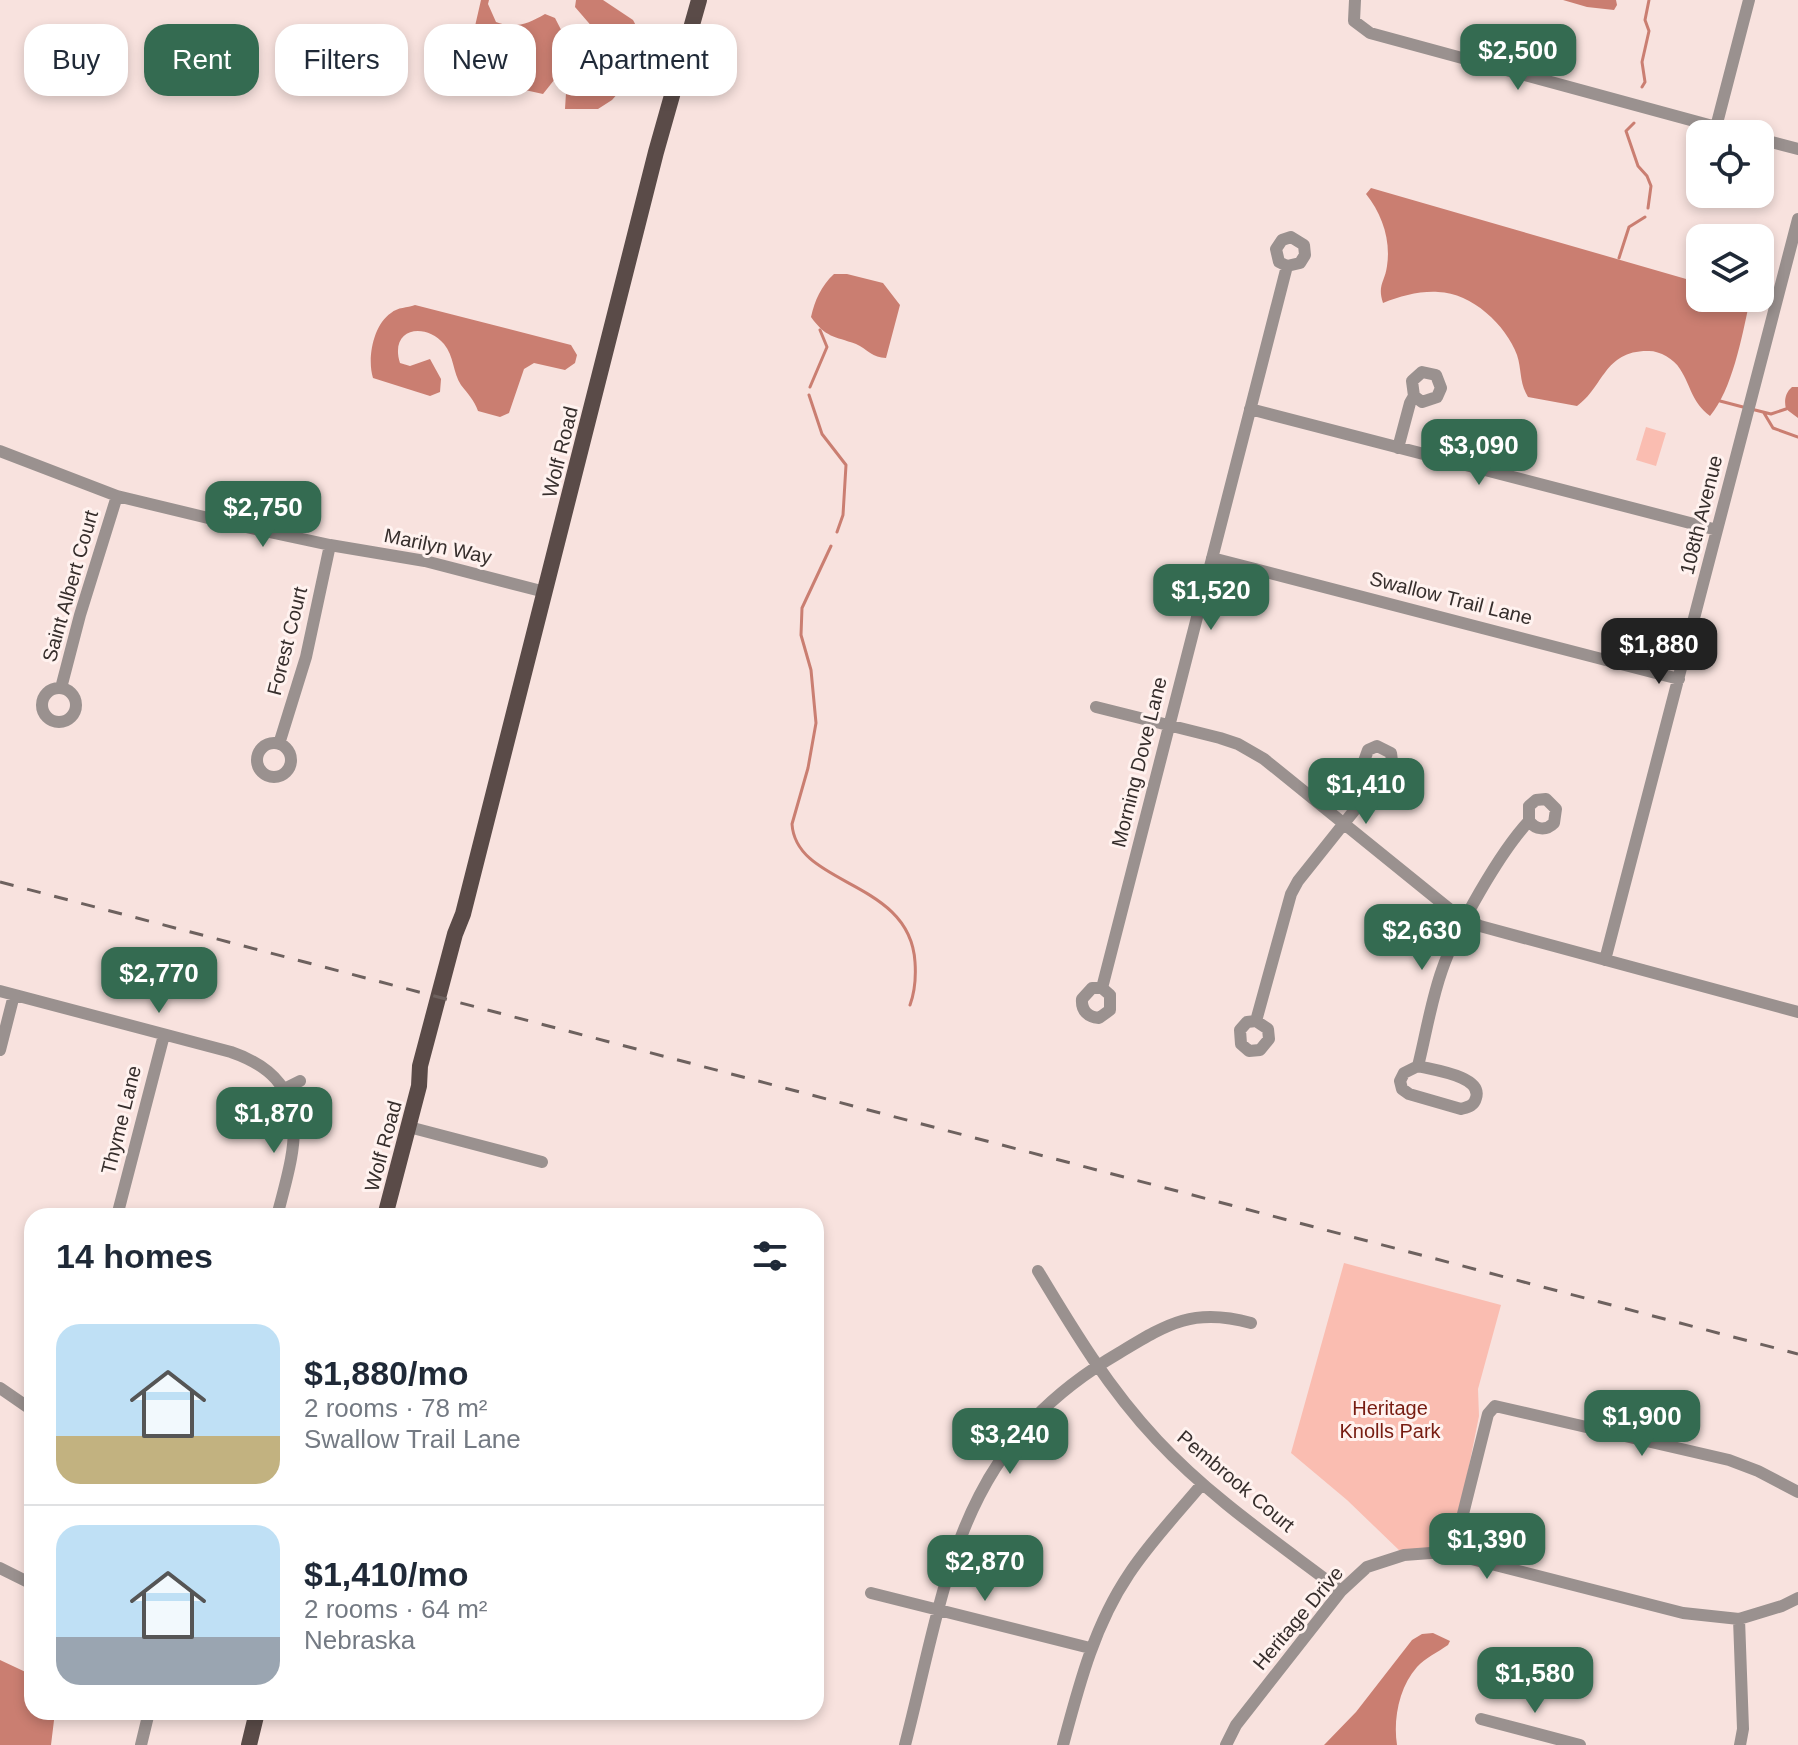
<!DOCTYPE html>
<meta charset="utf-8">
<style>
:root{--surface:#fff;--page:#f2f2f3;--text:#1f2937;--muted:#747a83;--line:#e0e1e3;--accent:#346b51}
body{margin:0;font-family:Arial,sans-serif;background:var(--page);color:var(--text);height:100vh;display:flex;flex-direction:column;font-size:30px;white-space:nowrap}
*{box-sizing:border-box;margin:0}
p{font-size:26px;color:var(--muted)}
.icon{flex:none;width:44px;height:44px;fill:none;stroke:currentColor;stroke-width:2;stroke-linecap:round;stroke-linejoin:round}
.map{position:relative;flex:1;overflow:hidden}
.drawer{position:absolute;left:24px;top:1208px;width:800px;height:512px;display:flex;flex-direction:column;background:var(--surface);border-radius:24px;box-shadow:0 4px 12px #0003}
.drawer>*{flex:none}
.hud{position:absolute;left:24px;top:24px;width:800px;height:72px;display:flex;gap:16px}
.tools{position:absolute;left:1686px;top:120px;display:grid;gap:16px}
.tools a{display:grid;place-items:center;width:88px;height:88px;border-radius:16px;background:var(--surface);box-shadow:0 4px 12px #0003;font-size:40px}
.price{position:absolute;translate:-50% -68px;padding:0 18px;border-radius:16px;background:var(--accent);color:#fff;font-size:26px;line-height:52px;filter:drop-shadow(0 2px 4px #0008)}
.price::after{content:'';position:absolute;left:50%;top:48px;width:24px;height:18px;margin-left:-12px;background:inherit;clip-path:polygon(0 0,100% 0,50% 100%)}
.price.active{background:#222;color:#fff}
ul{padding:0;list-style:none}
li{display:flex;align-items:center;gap:24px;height:200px;padding:0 32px}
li+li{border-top:2px solid var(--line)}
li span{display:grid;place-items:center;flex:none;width:224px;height:160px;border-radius:24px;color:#555}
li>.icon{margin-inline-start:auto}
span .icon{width:96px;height:96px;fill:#fffc;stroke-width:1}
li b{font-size:34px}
h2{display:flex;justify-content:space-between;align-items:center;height:96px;padding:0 32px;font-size:34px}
.pill{padding:0 28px;border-radius:24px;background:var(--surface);box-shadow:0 4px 12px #0003;font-size:28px;line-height:72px}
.pill.active{background:var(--accent);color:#fff}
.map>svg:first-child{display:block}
.green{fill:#fabdb1}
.water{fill:#ca7e71}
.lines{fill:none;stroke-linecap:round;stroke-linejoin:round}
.stream{stroke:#ca7e71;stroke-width:3}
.minor{stroke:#9a918f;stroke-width:12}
.major{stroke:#5a4b48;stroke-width:16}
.rail{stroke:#6d615e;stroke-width:3;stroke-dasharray:14 14;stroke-linecap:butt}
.labels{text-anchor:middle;stroke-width:6;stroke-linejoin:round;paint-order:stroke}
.street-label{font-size:20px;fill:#362e2c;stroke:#fff2ef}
.park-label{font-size:20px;fill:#771c11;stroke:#fff2ef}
</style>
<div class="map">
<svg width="1798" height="1745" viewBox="0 0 1798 1745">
<rect width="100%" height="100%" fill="#f8e2de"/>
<path class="green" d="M1646,427L1666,433L1656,466L1636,460Z
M1344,1263L1501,1305L1478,1389L1479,1416L1452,1551L1401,1552L1347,1500L1291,1453Z"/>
<path class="water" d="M481,0H489L488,4L496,22C515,29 528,24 545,14L555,18L574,55L543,94L471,78L467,61Z
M576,0H603L633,20L640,33V43L636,66L626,84L612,100L598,109H565L566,93C586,78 601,62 600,36L575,7Z
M1563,0H1616L1617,5L1614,10L1587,7Z
M1371,188L1700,283V298H1743L1749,304C1742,337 1732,390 1710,416C1691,401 1692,388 1680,369C1674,359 1660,351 1649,351C1604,350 1604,387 1577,406L1528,397C1519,382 1522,370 1517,355C1506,325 1472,293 1438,292C1419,291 1401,296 1383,303C1377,285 1385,282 1387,266C1391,240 1382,214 1366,194Z
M834,274H847L883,283L900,305L886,358C873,358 867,349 856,344C834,336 826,338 811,317C815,300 821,286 834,274Z
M415,305L571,345L577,355L575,363L565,370L534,363L524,369L509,413L500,417L478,411C474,400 468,394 461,385C453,373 454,356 444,344C425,322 389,328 400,363L410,366L430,359L441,379L440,392L430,396L373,378C367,359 373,325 391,313C398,307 407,308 415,305Z
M1792,387H1798V418L1786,409C1784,401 1785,393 1792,387Z
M1433,1633L1450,1641L1448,1645C1438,1652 1425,1658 1417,1667C1399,1687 1393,1720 1397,1745H1324L1356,1712L1412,1640L1422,1634Z
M0,1660L32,1675V1712H55L51,1745H0Z"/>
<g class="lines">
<path class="stream" d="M1642,87L1645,82L1642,62L1649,31L1645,20L1649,0
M1634,123L1626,131L1638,166L1647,176L1651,186L1648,208
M1619,258L1629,227L1645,217
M810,387L827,347L820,330
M809,395L822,434L846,465L843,515L837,532
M1720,401L1743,407
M1751,409L1771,414L1786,409
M1764,413L1773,428L1798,437
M831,546L802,608L801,635L811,670L816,723L808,768L792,824C796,887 910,879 915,962C916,976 915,991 910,1005"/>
<path class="minor" d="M1355,0L1354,21L1370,33L1742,134
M1716,127L1749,0
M1760,139L1798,149
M1250,409L1717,530
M1398,448L1410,403L1414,396L1412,381L1422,372L1436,375L1441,388L1437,397L1422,402L1414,396
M0,451L117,496L237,525L330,545L425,561L545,592
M1212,558L1679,679
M61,688L80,615L117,496
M42 705a17 17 0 1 1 34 0a17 17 0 1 1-34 0Z
M1096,707L1220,738L1238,744L1264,759L1453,912L1480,926L1798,1012
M257 760a17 17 0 1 1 34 0a17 17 0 1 1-34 0Z
M279,744L306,657L330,545
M1605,960L1798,219
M1102,988L1110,995V1010L1099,1018C1088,1017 1081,1011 1082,999L1092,988H1102L1287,266L1279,262L1276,249L1282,240L1291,237L1304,245L1305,255L1300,263L1287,266
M0,991L231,1052C318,1082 295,1148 277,1216
M1256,1021L1268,1029L1269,1039L1260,1050L1249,1051L1241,1044L1240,1030L1247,1022L1256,1021L1291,894L1298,881L1381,777L1393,769L1391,753L1377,746L1368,750L1363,764L1371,776L1381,777
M0,1050L14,995
M1418,1066C1433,1070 1483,1076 1476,1098C1474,1106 1468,1107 1461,1109L1409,1094L1402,1089L1400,1081L1404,1073L1418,1066C1426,1034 1431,1001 1442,970C1456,929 1500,852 1529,821V806L1536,800L1546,799L1556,809L1554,823C1546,831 1536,830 1529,821
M282,1090L300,1081
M409,1127L542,1162
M117,1216L164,1035
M1038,1271C1074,1331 1109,1389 1157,1440C1211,1498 1278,1543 1341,1591
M0,1388L32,1410
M1453,1554L1488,1414L1495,1406L1729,1460L1758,1471L1798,1492
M0,1568L32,1584
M871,1593L1090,1648
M1739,1619L1743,1729L1740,1745
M1481,1719L1580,1745
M141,1745L149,1712
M905,1745C948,1578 956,1448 1119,1353C1167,1324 1193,1307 1251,1323
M1063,1745C1079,1685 1094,1626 1129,1574C1150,1542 1178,1513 1202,1484
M1226,1745L1236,1725L1341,1591L1367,1567L1404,1555L1444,1552L1683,1613L1739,1619L1782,1606L1798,1598"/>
<path class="major" d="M385,1216L419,1086L420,1066L455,934L463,914L656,152L699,0
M249,1745L257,1712"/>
<path class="rail" d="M0,882L1798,1354"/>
</g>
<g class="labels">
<g class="street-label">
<text transform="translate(560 452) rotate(-76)" y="7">Wolf Road</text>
<text transform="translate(1701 515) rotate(-76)" y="7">108th Avenue</text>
<text transform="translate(438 546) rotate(12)" y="7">Marilyn Way</text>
<text transform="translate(70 586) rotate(-74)" y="7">Saint Albert Court</text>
<text transform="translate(1451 598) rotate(14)" y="7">Swallow Trail Lane</text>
<text transform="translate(287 641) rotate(-76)" y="7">Forest Court</text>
<text transform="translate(1139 762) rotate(-76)" y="7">Morning Dove Lane</text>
<text transform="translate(121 1120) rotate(-76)" y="7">Thyme Lane</text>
<text transform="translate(383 1146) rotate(-75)" y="7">Wolf Road</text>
<text transform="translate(1236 1481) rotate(40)" y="7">Pembrook Court</text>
<text transform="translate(1298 1618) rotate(-50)" y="7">Heritage Drive</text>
</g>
<g class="park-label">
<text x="1390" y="1415">Heritage<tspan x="1390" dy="23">Knolls Park</tspan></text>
</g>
</g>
</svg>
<div class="tools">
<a><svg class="icon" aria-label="locate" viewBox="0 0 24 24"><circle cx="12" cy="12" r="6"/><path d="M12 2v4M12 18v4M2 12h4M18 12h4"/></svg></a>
<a><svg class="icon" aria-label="layers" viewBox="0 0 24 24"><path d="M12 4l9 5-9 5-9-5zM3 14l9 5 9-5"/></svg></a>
</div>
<b class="price" style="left:1518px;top:92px">$2,500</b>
<b class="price" style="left:1479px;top:487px">$3,090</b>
<b class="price" style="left:263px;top:549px">$2,750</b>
<b class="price" style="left:1211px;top:632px">$1,520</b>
<b class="price active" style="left:1659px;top:686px">$1,880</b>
<b class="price" style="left:1366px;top:826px">$1,410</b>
<b class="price" style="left:1422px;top:972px">$2,630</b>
<b class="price" style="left:159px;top:1015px">$2,770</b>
<b class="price" style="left:274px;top:1155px">$1,870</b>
<b class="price" style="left:1642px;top:1458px">$1,900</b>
<b class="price" style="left:1010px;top:1476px">$3,240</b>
<b class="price" style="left:1487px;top:1581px">$1,390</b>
<b class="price" style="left:985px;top:1603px">$2,870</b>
<b class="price" style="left:1535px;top:1715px">$1,580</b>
<div class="hud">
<a class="pill">Buy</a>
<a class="pill active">Rent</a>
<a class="pill">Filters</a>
<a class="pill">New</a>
<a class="pill">Apartment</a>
</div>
<section class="drawer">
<h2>14 homes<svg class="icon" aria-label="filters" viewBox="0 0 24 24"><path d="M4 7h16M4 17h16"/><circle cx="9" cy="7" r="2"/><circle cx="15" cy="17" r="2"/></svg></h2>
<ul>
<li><span style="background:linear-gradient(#bfe0f5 70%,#c2b280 0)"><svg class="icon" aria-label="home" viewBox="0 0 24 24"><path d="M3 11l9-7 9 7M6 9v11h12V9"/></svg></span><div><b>$1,880/mo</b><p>2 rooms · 78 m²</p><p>Swallow Trail Lane</p></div></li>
<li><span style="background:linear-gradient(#bfe0f5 70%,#9aa5b1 0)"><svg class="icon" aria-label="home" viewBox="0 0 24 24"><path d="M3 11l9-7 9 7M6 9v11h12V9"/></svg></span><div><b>$1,410/mo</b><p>2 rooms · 64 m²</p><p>Nebraska</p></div></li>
</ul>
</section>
</div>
